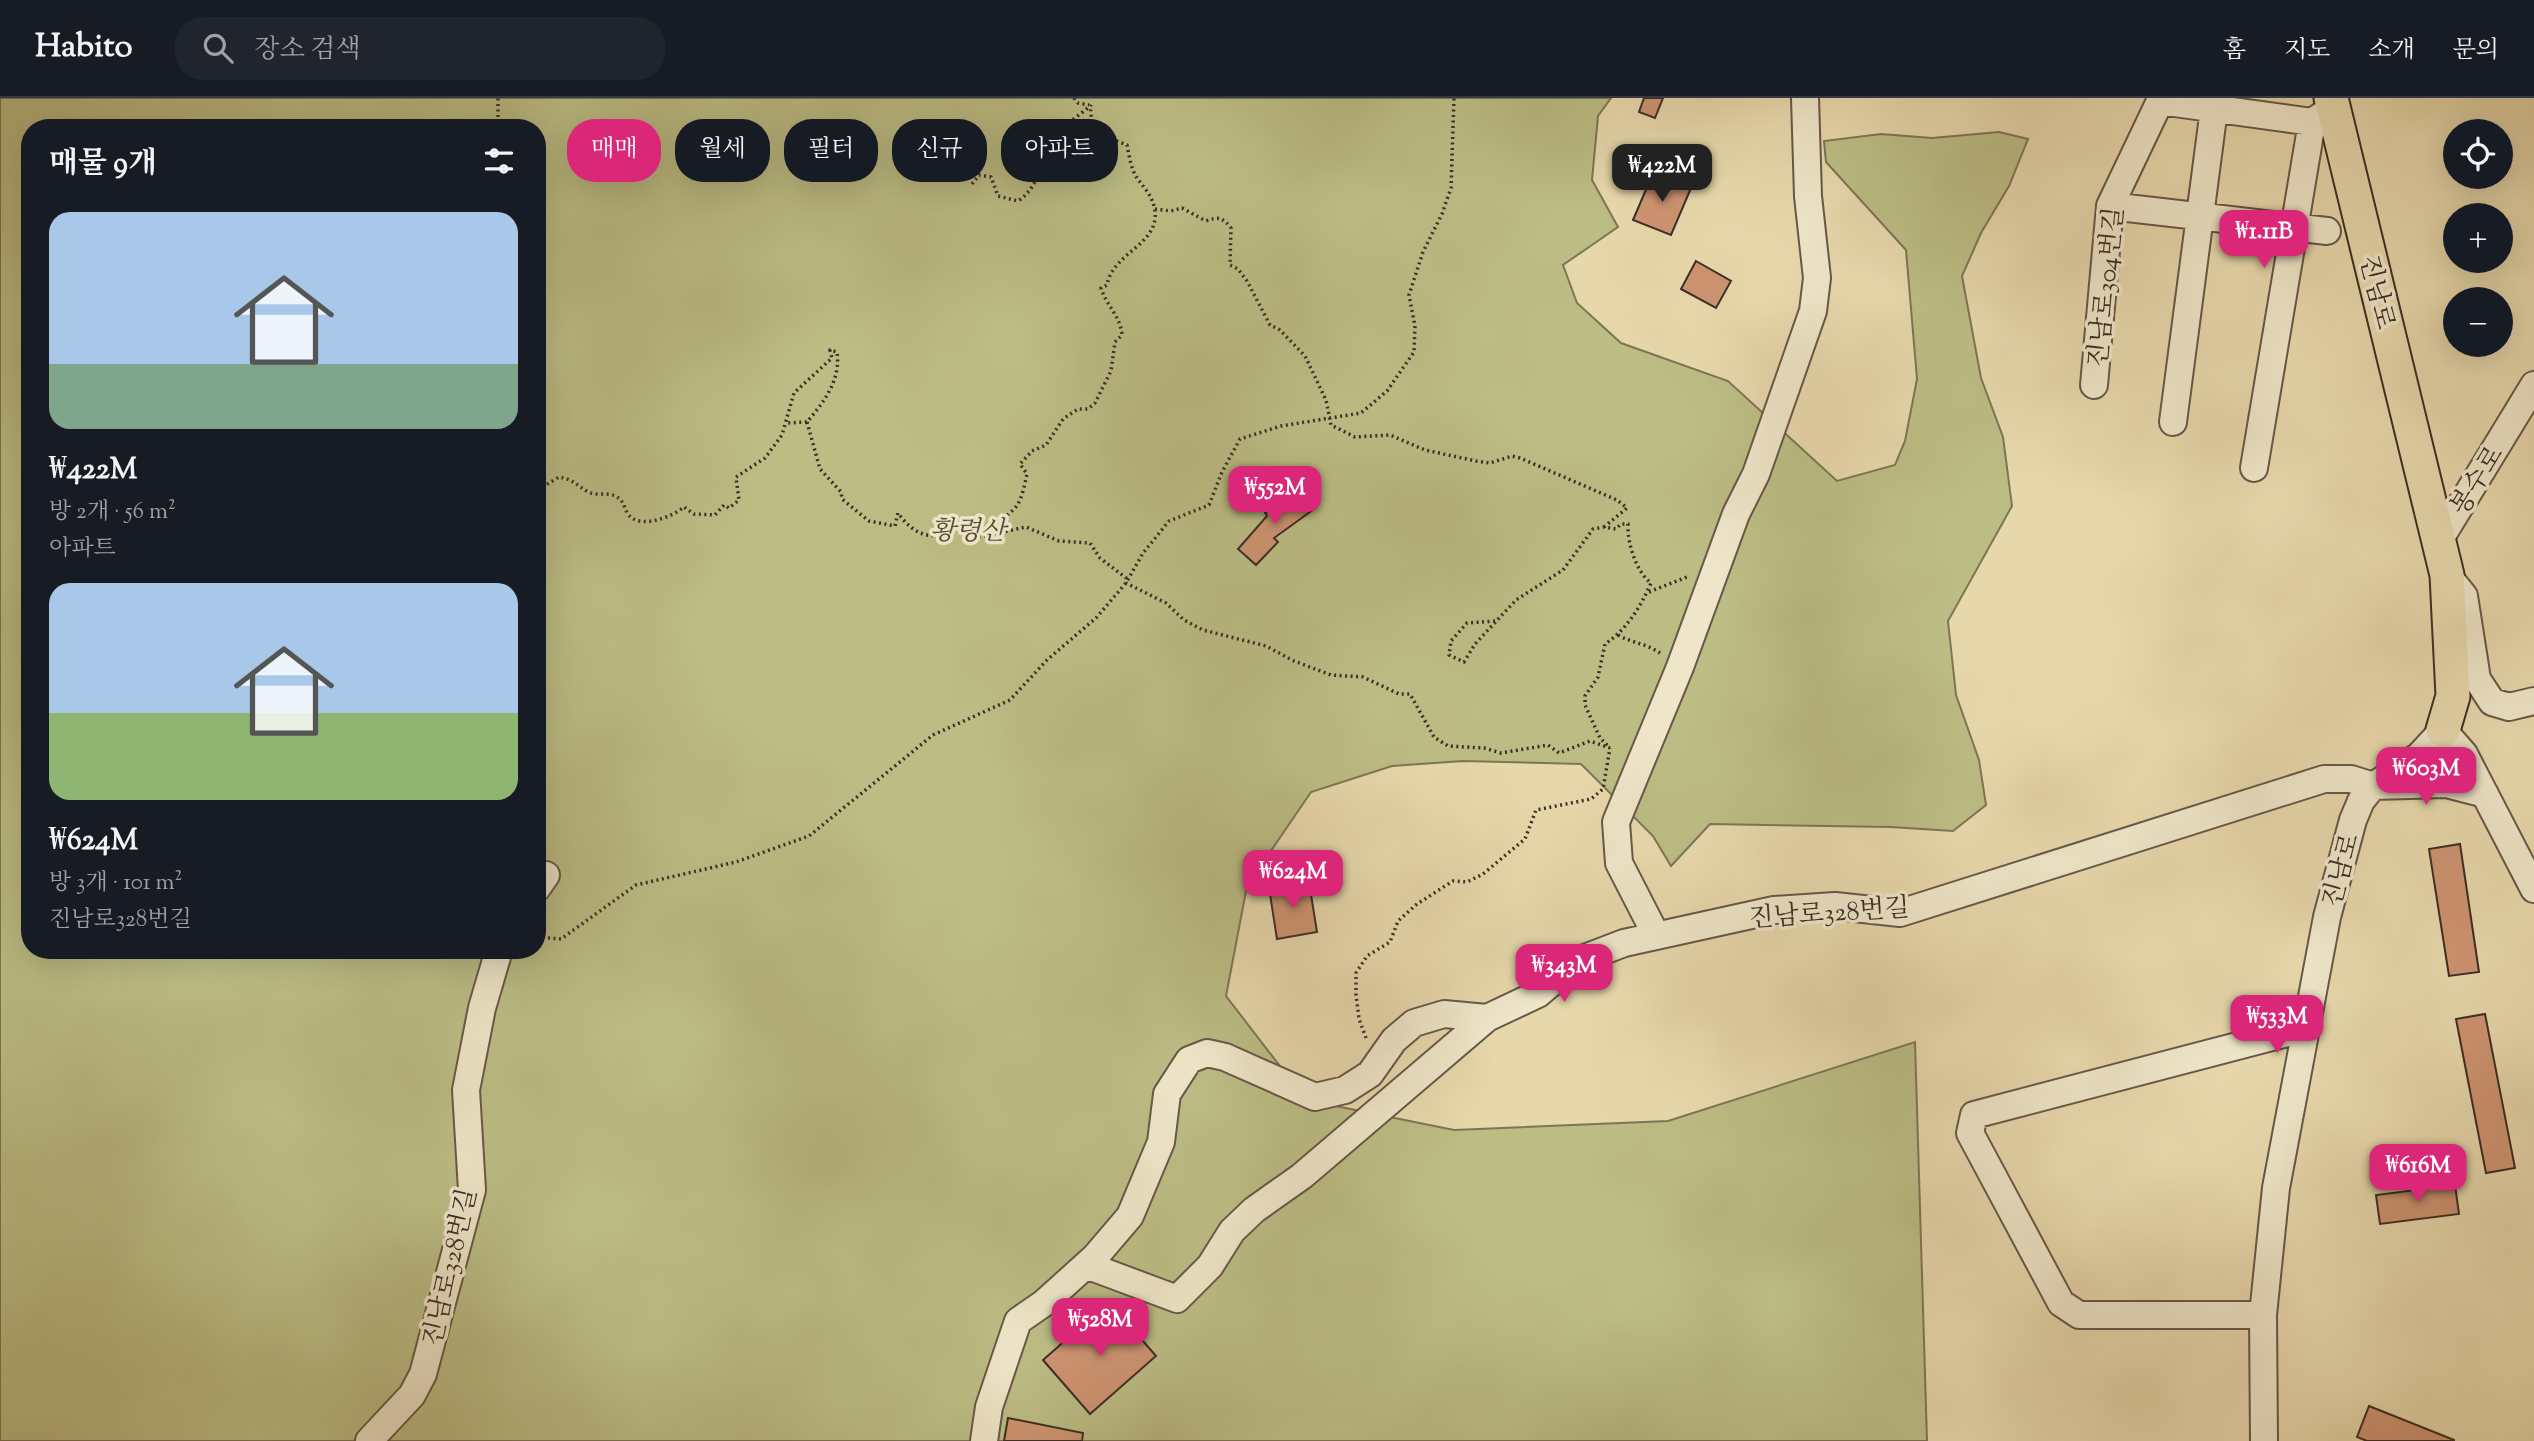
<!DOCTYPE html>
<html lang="ko">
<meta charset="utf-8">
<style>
:root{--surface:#171b24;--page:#20242c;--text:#f1f3f6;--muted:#9ea1a6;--line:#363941;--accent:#db2777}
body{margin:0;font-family:"Sorts Mill Goudy","Noto Serif KR",serif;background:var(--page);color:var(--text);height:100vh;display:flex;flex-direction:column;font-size:26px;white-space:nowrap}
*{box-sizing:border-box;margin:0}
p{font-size:23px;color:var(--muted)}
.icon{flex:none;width:38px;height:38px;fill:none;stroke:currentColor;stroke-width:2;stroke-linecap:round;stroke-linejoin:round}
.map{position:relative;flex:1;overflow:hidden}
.drawer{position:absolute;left:21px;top:21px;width:525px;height:840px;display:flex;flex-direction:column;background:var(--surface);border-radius:28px;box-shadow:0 7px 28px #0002}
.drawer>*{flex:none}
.hud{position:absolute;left:567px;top:21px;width:665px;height:63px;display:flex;gap:14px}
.buttons{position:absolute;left:2443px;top:21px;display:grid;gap:14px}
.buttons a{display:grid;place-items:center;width:70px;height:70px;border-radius:50%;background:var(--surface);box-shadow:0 7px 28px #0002;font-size:35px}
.price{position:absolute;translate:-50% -60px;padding:0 16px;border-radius:14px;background:var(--accent);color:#fff;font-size:23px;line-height:46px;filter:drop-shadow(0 2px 4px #0008)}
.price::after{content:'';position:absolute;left:50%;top:42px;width:21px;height:16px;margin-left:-10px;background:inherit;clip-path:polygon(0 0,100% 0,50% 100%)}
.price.selected{background:#222;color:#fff}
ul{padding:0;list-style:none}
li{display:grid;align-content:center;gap:14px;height:371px;padding:0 28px}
li span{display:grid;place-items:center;height:217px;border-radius:21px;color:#555}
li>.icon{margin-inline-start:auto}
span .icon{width:126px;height:126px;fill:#fffc;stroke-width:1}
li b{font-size:30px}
h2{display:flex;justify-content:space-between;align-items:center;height:84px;padding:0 28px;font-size:30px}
.tag{padding:0 24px;border-radius:28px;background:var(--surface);box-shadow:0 7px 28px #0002;font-size:24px;line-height:63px}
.tag.selected{background:var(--accent);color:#fff}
header{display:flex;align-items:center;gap:42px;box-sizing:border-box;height:98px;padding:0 35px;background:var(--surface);border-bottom:2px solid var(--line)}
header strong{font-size:33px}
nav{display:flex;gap:38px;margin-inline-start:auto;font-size:24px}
.search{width:490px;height:63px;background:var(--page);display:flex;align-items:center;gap:18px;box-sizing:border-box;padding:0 24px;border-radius:28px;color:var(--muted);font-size:26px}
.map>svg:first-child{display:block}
.green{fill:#bcbd85;stroke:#7c7656;stroke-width:2;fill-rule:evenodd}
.building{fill:#ce9472;stroke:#3c2e26;stroke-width:2}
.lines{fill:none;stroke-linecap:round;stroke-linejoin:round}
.minor-casing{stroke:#675848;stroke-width:30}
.major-casing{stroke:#3c2e26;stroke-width:37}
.path{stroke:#3c2e26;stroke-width:3.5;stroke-dasharray:2 3.5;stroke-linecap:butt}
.minor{stroke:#efe6c9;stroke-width:26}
.major{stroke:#e7d8ac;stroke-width:33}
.labels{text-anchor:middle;stroke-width:7;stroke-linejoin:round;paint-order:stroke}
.street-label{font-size:26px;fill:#3c2e26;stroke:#efe6c9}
.park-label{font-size:26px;font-style:italic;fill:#564b39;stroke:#efe6c9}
</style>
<header>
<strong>Habito</strong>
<div class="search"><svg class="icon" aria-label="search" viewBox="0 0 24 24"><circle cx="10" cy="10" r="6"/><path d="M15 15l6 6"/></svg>장소 검색</div>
<nav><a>홈</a><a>지도</a><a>소개</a><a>문의</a></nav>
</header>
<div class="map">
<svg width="2534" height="1343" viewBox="0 0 2534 1343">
<rect width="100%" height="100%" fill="#e7d8ac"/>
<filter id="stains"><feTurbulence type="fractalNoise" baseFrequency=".00286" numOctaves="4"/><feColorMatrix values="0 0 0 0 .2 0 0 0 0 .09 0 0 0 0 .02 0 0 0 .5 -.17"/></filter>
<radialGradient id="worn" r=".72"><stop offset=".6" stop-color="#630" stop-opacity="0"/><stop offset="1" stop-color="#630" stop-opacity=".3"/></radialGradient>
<path class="green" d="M0,0H1611L1598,18L1592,82L1618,129L1563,167L1577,205L1621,245L1728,283L1837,383L1895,367L1905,343L1917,281L1906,152L1826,64L1824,43L1881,36L1932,40L1999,34L2028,41L2009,88L1981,135L1962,178L1981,280L2003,339L2012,408L1948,523L1956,597L1979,662L1986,707L1953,733L1891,729L1710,726L1671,768L1653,738L1581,666L1463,663L1392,668L1311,694L1247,788L1226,898L1306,1002L1454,1032L1668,1023L1915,944L1927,1343H0ZM30,30H537V852H30Z"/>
<path class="building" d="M1644,0H1663L1655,20L1639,14Z
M1653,75L1691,90L1671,137L1633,122Z
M1696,163L1731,183L1716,210L1681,191Z
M1299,391L1314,411L1274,440L1278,444L1256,467L1238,451L1267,418L1265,415Z
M2460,746L2479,874L2449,878L2429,751Z
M1309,784L1317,834L1277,841L1269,790Z
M2485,916L2515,1070L2486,1075L2456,921Z
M2455,1087L2459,1116L2380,1126L2376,1097Z
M1109,1204L1156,1258L1090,1316L1043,1262Z
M2369,1308L2454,1342V1343H2367L2357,1339Z
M1008,1320L1083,1335L1082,1343H1004Z"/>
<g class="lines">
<defs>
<path id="minor" d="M2110,108L2327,133
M2094,287L2110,108L2160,3L2312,24
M2173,324L2214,11
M2254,370L2312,24L2327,14
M2440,441L2534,287
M2447,477L2464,498L2477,581L2492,604L2509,609L2534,603
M537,790L546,777
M1656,837L1619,765L1616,724L1680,569L1736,416L1756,376L1813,213L1817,180L1808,98L1805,0
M1086,1167L1177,1201L1210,1168L1232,1133L1254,1112L1302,1078L1487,920
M2263,1217H2079L2061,1205L1970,1035L1974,1017L2306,930
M369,1343L412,1297L423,1276L472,1092L466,992L482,910L499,852
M984,1343L989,1309L1018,1223L1044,1205L1095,1159L1130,1118L1161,1044L1167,996L1189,962L1207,955L1225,959L1315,999L1345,992L1370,976L1394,942L1414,925L1444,916L1487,920L1538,896L1577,863L1624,845L1774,812L1835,808L1900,815L2324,681H2351L2373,688L2446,686L2485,696
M2264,1343L2263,1217L2276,1090L2327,819L2353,722L2361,703L2373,688L2419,658L2443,632L2464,656L2534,791"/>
<path id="major" d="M2331,0L2447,477L2453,598L2443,632"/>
</defs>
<use href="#minor" class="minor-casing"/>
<use href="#major" class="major-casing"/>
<path class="path" d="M1074,0L1078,5L1089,7
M498,30V0
M972,86L979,77L991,79L998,98L1018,103C1044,86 1040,53 1056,36C1066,26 1080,17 1091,7
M1155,111L1171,113L1182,110L1206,123C1219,118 1223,120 1231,130L1230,167L1238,171L1247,183L1270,227L1280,232L1305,258L1326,302L1331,327L1355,339L1390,337L1425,352L1476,363L1490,365L1512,358L1520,360L1617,402L1627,410L1604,429
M807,324L820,371L841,394L842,401L869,423L895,428L898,415C914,437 931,444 956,431L979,439L1026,429L1059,443L1090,445L1100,460L1126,480V485L1166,505L1184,522L1203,532L1266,548L1294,563L1331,577L1363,579L1399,596H1410L1434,639L1448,648L1484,650L1501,655L1548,647L1559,655L1590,643L1610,650
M537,332L543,338L539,362L544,372L538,381L546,387L559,379C573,381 576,387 588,394C595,398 607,394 615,398C624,402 623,408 628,416C639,432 672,419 684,409L694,416L715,417L724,407L729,410L739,402L736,379L765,360L782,337L794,295L832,260L830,252L837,254C841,282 824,304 807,324L786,325
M1001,432C1000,418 1014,415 1019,404C1023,396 1025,385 1027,376L1020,366L1032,353L1046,347L1063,321L1078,311H1088L1095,305L1111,273L1115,244L1122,237C1121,219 1106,207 1101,190L1107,187C1113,154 1159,147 1155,113C1153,98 1144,90 1137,80C1131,71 1129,57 1127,47C1106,39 1088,32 1091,7
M1649,494L1687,479
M1495,523L1467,525L1451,543L1449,557L1464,564L1475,546L1516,502L1563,472L1593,431L1604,429L1616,431L1621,426H1628C1627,444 1636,474 1651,485C1640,510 1627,531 1605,546L1598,579L1585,598V607L1600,640L1609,649
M1618,537C1632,545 1645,545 1660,555
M537,839L561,841L636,787L736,764L809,738L933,637L1010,602L1047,562L1096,520L1126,485L1143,455L1169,423L1209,407L1222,374L1240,341L1281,328L1361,315L1387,293L1414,254L1415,228L1409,197L1423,154L1442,116L1451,90L1454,0
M1366,940L1359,921L1356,897V875L1367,858L1390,844L1398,823L1417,806L1453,783L1467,784L1483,776L1525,741L1536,712L1591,701L1603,691L1610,650"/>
<use href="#minor" class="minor"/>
<use href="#major" class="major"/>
</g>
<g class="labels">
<g class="street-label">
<text transform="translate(2105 189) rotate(-84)" y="9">진남로304번길</text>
<text transform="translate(2378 194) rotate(76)" y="9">진남로</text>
<text transform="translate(2476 382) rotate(-58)" y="9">봉수로</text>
<text transform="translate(2340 772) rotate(-75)" y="9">진남로</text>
<text transform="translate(1829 814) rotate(-4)" y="9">진남로328번길</text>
<text transform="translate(449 1169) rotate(-77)" y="9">진남로328번길</text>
</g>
<g class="park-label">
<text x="968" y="441">황령산</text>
</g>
</g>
<rect width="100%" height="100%" filter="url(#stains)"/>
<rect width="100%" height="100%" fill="url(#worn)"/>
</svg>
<div class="buttons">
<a><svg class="icon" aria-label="locate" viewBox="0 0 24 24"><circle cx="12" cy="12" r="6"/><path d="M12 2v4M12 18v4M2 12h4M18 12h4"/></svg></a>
<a>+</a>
<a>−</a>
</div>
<b class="price selected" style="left:1662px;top:106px">₩422M</b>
<b class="price" style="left:2264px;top:172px">₩1.11B</b>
<b class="price" style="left:1275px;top:428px">₩552M</b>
<b class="price" style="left:2426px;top:709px">₩603M</b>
<b class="price" style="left:1293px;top:812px">₩624M</b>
<b class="price" style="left:1564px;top:906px">₩343M</b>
<b class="price" style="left:2277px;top:957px">₩533M</b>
<b class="price" style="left:2418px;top:1106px">₩616M</b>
<b class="price" style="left:1100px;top:1260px">₩528M</b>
<div class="hud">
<a class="tag selected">매매</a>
<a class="tag">월세</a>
<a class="tag">필터</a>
<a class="tag">신규</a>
<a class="tag">아파트</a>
</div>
<section class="drawer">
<h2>매물 9개<svg class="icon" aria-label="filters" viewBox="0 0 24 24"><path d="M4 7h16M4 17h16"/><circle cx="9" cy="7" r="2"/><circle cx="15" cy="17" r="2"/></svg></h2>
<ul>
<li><span style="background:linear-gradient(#a9c7e8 70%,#7fa58c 0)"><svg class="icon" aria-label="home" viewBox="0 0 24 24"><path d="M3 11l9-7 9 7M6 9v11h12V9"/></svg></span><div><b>₩422M</b><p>방 2개 · 56 m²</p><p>아파트</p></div></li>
<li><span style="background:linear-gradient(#a9c7e8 60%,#8fb573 0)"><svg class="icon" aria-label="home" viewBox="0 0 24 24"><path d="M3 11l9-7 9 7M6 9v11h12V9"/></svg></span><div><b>₩624M</b><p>방 3개 · 101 m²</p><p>진남로328번길</p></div></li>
</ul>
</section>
</div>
